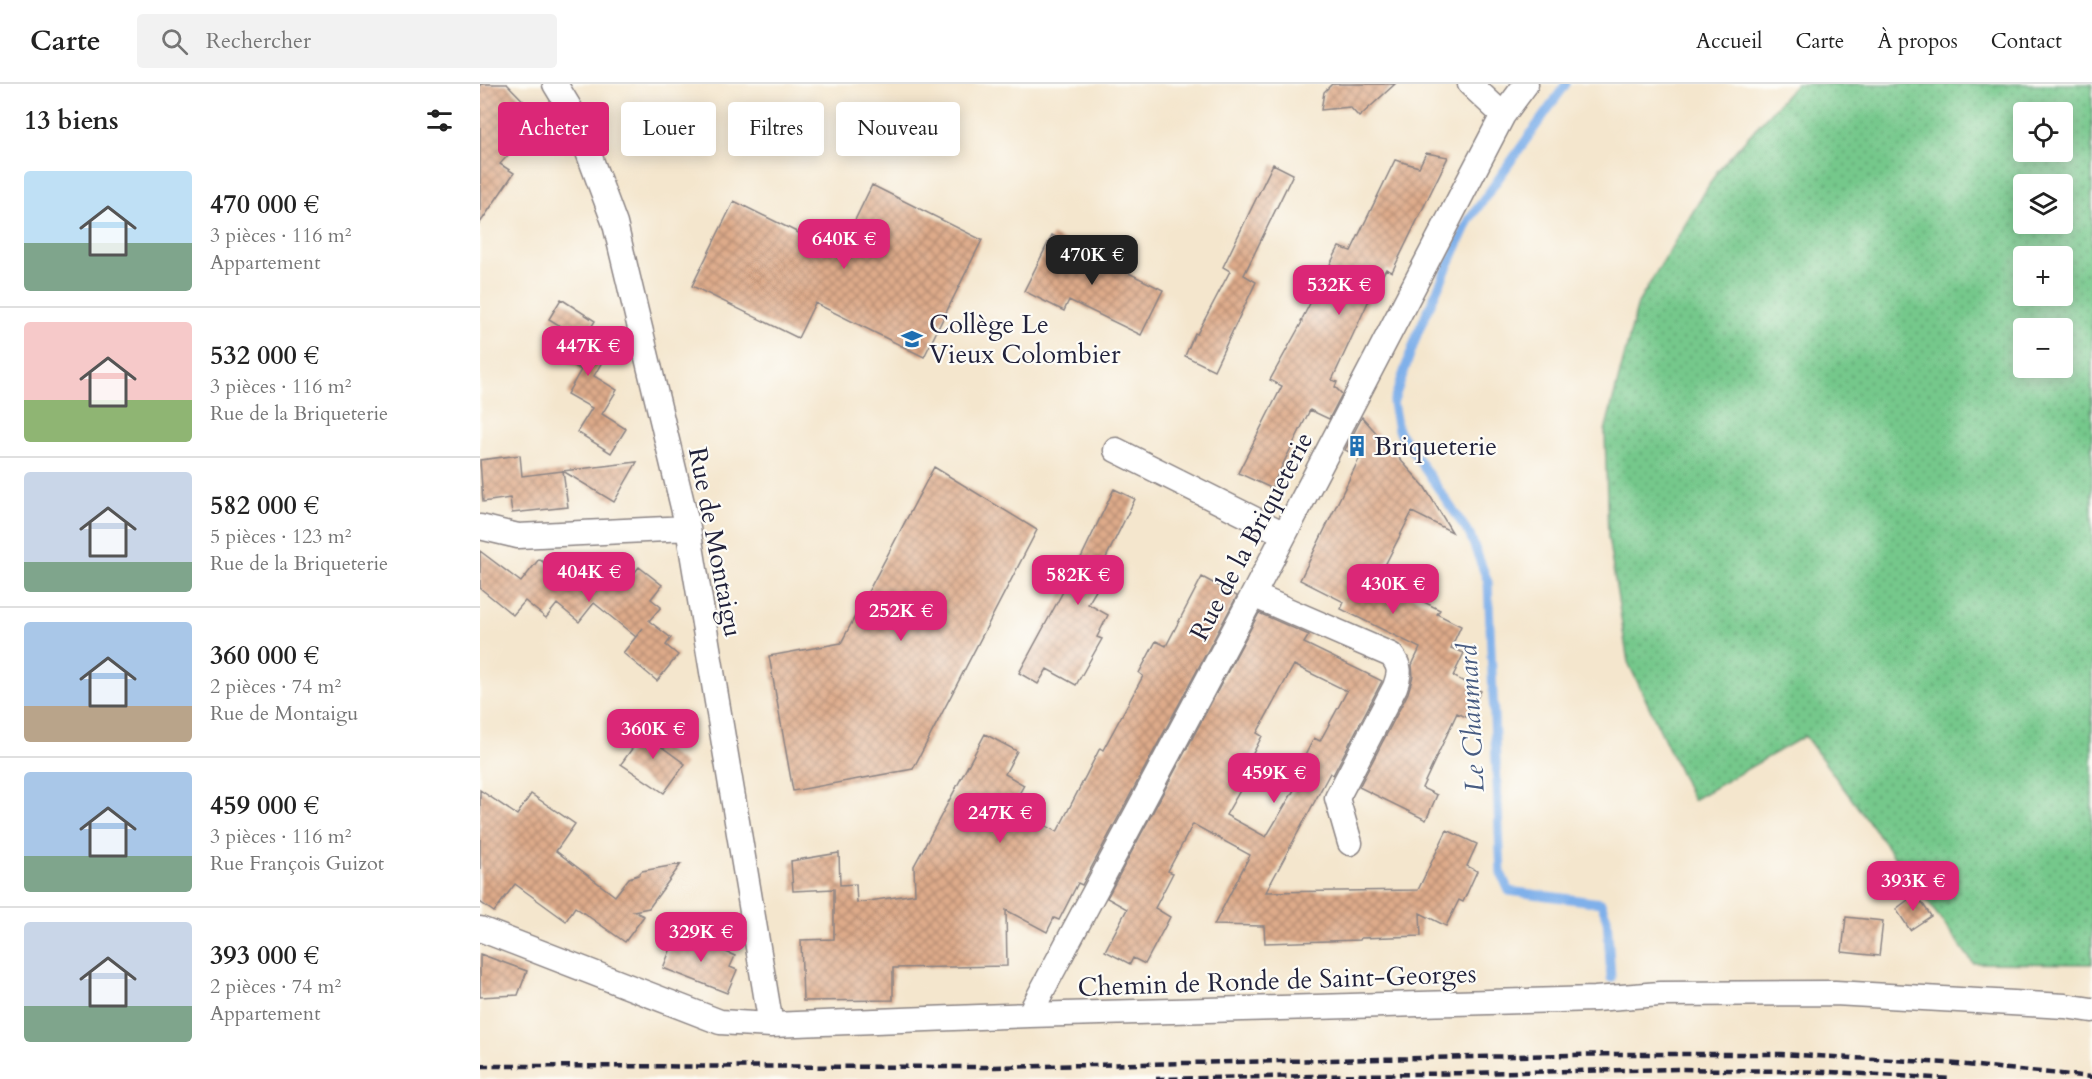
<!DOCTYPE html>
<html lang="fr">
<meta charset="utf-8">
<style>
:root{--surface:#fff;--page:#f2f2f2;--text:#222;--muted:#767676;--line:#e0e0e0;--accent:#db2777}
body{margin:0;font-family:Cardo,serif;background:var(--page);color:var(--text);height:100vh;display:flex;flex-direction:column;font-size:22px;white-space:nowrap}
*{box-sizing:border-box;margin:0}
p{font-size:20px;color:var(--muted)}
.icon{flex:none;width:33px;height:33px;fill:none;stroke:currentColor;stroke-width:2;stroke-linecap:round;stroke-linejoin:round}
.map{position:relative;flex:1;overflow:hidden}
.drawer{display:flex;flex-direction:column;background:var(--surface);width:480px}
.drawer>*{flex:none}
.banner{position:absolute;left:18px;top:18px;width:570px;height:54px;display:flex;gap:12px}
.controls{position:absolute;left:1533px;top:18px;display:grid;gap:12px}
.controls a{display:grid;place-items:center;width:60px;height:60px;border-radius:6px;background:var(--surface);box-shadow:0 3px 15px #0003;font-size:30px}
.price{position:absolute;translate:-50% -51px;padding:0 14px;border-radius:12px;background:var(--accent);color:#fff;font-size:20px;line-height:39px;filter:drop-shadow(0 2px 3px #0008)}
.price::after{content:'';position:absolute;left:50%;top:36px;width:18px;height:14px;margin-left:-9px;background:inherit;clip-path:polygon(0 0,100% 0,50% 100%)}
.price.current{background:#222;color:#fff}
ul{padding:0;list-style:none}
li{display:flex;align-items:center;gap:18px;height:150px;padding:0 24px}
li+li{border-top:2px solid var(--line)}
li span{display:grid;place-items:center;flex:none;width:168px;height:120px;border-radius:6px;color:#555}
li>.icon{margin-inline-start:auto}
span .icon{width:72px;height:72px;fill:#fffc;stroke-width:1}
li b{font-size:26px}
h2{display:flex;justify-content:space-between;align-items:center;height:72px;padding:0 24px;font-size:26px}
.tag{padding:0 21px;border-radius:6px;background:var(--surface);box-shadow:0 3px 15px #0003;font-size:21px;line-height:54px}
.tag.current{background:var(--accent);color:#fff}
header{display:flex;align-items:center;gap:36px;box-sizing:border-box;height:84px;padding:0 30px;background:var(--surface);border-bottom:2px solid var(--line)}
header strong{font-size:28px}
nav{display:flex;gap:33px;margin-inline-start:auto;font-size:21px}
.search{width:420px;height:54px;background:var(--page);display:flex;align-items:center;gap:15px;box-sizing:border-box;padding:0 21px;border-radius:6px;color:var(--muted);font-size:22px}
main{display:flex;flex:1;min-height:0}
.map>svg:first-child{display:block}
.grass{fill:url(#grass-dots);stroke:#4c7563;stroke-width:1.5;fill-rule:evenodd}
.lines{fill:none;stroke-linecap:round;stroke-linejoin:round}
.stream{stroke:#7fb0ea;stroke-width:9}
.building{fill:url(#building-cross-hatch);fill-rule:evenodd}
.minor-casing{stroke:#8b8484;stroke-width:27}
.minor{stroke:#fff;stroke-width:24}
.rail{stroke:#22223b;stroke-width:4.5;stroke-dasharray:9 4.5;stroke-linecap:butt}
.labels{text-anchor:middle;stroke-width:4.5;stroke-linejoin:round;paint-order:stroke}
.poi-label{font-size:26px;fill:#22223b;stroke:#fdfcf7;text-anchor:start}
.street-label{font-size:26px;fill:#22223b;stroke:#fdfcf7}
.water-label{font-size:27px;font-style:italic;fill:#475b81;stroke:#fdfcf7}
</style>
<header>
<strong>Carte</strong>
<div class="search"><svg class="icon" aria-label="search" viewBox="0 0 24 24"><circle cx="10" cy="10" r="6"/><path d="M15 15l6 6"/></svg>Rechercher</div>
<nav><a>Accueil</a><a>Carte</a><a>À propos</a><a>Contact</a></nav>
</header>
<main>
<section class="drawer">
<h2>13 biens<svg class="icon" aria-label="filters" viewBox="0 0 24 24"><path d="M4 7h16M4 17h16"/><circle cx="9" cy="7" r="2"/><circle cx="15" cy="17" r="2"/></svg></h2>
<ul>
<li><span style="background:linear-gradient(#bfe0f5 60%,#7fa58c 0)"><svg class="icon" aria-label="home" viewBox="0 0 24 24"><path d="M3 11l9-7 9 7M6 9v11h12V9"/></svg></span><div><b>470 000 €</b><p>3 pièces · 116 m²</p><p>Appartement</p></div></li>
<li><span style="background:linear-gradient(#f6c9c9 65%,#8fb573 0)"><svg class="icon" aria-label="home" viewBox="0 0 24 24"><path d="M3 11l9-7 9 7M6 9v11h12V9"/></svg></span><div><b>532 000 €</b><p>3 pièces · 116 m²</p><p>Rue de la Briqueterie</p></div></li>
<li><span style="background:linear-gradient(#c9d6e8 75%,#7fa58c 0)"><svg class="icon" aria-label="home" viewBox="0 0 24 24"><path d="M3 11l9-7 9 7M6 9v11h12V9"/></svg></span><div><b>582 000 €</b><p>5 pièces · 123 m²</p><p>Rue de la Briqueterie</p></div></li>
<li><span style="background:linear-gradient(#a9c7e8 70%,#b9a48a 0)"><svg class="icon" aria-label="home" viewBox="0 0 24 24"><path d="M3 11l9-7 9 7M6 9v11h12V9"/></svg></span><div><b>360 000 €</b><p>2 pièces · 74 m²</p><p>Rue de Montaigu</p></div></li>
<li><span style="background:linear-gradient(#a9c7e8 70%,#7fa58c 0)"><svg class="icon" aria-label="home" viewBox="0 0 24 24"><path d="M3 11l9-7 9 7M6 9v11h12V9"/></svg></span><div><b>459 000 €</b><p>3 pièces · 116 m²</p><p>Rue François Guizot</p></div></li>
<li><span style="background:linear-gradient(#c9d6e8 70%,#7fa58c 0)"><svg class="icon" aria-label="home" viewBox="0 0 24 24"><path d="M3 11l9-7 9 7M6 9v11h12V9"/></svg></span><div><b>393 000 €</b><p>2 pièces · 74 m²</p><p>Appartement</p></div></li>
</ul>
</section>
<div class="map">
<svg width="1612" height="995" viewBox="0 0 1612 995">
<defs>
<pattern id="grass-dots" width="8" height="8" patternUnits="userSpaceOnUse" patternTransform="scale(1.5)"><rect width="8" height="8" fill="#75c88b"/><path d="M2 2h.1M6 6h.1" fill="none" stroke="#60a273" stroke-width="1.8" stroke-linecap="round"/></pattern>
<pattern id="building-cross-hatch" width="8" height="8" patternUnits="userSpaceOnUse" patternTransform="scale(1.5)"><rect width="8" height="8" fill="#deab8a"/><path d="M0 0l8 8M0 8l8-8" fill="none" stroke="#b48b72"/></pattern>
</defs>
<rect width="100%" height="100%" fill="#fdfcf7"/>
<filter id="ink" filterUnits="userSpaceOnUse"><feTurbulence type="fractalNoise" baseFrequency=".0167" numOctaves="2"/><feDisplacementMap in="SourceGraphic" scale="12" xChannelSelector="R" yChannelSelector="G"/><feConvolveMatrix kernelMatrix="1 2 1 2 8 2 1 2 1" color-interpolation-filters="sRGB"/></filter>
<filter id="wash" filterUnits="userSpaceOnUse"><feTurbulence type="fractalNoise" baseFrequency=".008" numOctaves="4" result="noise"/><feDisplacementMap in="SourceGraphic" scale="24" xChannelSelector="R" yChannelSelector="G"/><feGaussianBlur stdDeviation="1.35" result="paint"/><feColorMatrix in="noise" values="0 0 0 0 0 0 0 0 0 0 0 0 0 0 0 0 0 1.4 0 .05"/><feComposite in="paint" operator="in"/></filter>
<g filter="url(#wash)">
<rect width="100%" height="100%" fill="#f4e6cd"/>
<path class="grass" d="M1316,0H1612V880L1493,879L1325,652L1213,716L1148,578L1128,453L1125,347L1158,219L1238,86ZM1544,28H1582V68H1544ZM1544,100H1582V140H1544ZM1544,172H1582V212H1544ZM1544,244H1582V284H1544Z"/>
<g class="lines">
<path class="stream" d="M1086,0L989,136L938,248L913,319L918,346L990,451L1008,498L1021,789L1029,807L1121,819L1127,834L1131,894"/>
</g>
<g id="blocks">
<path class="building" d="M0,0H27L61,35L20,80L34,89L0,139Z
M852,0H915L879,33L870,23L841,26L844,8Z
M946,69L968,73L912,188L906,185L889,216L852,296L857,298L855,303L862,310L849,335L830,326L791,404L758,389L802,302L790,296L822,238L821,237L859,163L871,167L915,76L939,83Z
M793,80L813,90L764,191L776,198L734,286L705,272L715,249L717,250L750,187L743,183Z
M392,101L502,156L444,273L335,219L318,254L212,202L254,117L359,169Z
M572,151L683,206L661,251L589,216L584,227L544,207Z
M81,215L115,237L104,255L127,269L114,292L137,306L122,330L146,345L131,369L97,348L112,324L87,310L101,286L78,272L92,249L69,235Z
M882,333L944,402L972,448L932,428L898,495L960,526L957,530L981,542L971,564L984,569L973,592L1001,607L986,633L977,629L942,704L957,711L946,736L879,703L928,609L933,592L932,581L940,564L861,525L864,518L820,496L880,373L865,366Z
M40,371L42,392L157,378L134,418L83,387L88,423L32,429L30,414L3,418L0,376Z
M454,383L557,446L433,685L313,707L289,572L361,559Z
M634,405L655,415L618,490L624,493L608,520L628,531L617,553L622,555L596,601L567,585L558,600L539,589L598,480Z
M0,467L41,498L59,475L81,492L90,481L112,498L127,479L148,497L159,483L182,501L171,515L181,523L169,537L191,554L186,561L198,571L177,597L143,569L163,544L156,553L114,519L99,538L77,520L66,534L45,517L33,531L0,504Z
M722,493L757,512L602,801L598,799L579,836L574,834L567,848L526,826L527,882L413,884V916L323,917L321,856L354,855V805L313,807L311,777L359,769L360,801L376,800L377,819L435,810L434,782L505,650L537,667L525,690L544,701L532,723L577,748L620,664L623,666L663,592L659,589L676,557L686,562Z
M779,529L829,551L824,559L902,597L853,691L850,689L786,808L938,806L967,746L997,760L987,782L997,787L983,818L979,816L966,842L940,829L941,852L881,854L880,856L785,859L784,842L734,841L770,771L713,740L688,787L693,789L675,824L690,833L665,880L653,874L650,880L625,867L647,825L627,814ZM814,581L867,607L840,657L834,654L814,693L820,696L786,753L746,731L762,703L757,700L782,652L777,649Z
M169,641L188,655L182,663L205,680L184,709L141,680Z
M0,706L37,731L51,710L95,740L76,767L135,812L149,794L158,791L162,787L201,780L169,824L153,827L164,832L145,858L95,823L86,837L35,800L14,828L0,818Z
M1436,810L1451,832L1430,846L1416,825Z
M1366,833L1403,837L1399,872L1362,868Z
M198,847L255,872L250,883L257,886L247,909L183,884Z
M0,870L47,887L38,911L0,913Z"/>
</g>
</g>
<g filter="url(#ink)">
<use href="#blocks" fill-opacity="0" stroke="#8b8484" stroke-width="1.5"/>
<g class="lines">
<defs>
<path id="minor" d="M75,0L95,33L135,140L208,444L291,941
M990,0L1023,31
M636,366L804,450
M0,443L38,452L208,444
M773,511L911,571C921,583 920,589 915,603L857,714L870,759
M0,845L240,938L291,941L549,931L1115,915L1180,910L1355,909L1585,922L1612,926
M549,931L773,511L1023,31L1046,0"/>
</defs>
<use href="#minor" class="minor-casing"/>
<use href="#minor" class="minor"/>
<path class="rail" d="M0,982L516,983L1136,970H1301L1466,979L1612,993
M676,995L1197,985L1350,988L1471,995"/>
</g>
</g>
<defs>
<symbol id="school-bare" viewBox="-9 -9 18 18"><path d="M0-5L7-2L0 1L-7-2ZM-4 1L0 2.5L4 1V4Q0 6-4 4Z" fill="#1f6fb2" stroke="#fdfcf7" stroke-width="2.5" paint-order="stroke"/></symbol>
<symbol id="building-bare" viewBox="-9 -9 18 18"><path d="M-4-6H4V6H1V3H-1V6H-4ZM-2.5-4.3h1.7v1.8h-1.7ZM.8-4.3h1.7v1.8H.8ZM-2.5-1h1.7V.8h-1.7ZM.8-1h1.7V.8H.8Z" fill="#1f6fb2" stroke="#fdfcf7" stroke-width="2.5" paint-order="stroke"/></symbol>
</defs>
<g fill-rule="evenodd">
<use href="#school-bare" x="417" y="240" width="30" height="30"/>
<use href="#building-bare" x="862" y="347" width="30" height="30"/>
</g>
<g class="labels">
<g class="poi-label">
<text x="449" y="249">Collège Le<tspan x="449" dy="30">Vieux Colombier</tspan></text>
<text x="894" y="371">Briqueterie</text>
</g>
<g class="street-label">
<text transform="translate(771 452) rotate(-62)" y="9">Rue de la Briqueterie</text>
<text transform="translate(236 458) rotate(79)" y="9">Rue de Montaigu</text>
<text transform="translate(797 896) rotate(-2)" y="9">Chemin de Ronde de Saint-Georges</text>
</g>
<g class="water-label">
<text transform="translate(991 634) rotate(-93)" y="9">Le Chaumard</text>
</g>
</g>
</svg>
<div class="controls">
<a><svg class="icon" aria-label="locate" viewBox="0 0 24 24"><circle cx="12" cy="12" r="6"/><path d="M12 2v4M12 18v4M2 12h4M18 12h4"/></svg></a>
<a><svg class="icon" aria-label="layers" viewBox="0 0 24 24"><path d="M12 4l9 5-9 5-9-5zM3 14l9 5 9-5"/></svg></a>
<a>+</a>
<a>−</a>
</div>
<b class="price" style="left:364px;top:186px">640K €</b>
<b class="price current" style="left:612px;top:202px">470K €</b>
<b class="price" style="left:859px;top:232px">532K €</b>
<b class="price" style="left:108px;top:293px">447K €</b>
<b class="price" style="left:109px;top:519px">404K €</b>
<b class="price" style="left:598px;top:522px">582K €</b>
<b class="price" style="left:913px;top:531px">430K €</b>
<b class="price" style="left:421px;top:558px">252K €</b>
<b class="price" style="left:173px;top:676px">360K €</b>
<b class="price" style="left:794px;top:720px">459K €</b>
<b class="price" style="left:520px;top:760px">247K €</b>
<b class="price" style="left:1433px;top:828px">393K €</b>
<b class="price" style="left:221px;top:879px">329K €</b>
<div class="banner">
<a class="tag current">Acheter</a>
<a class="tag">Louer</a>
<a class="tag">Filtres</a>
<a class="tag">Nouveau</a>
</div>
</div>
</main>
